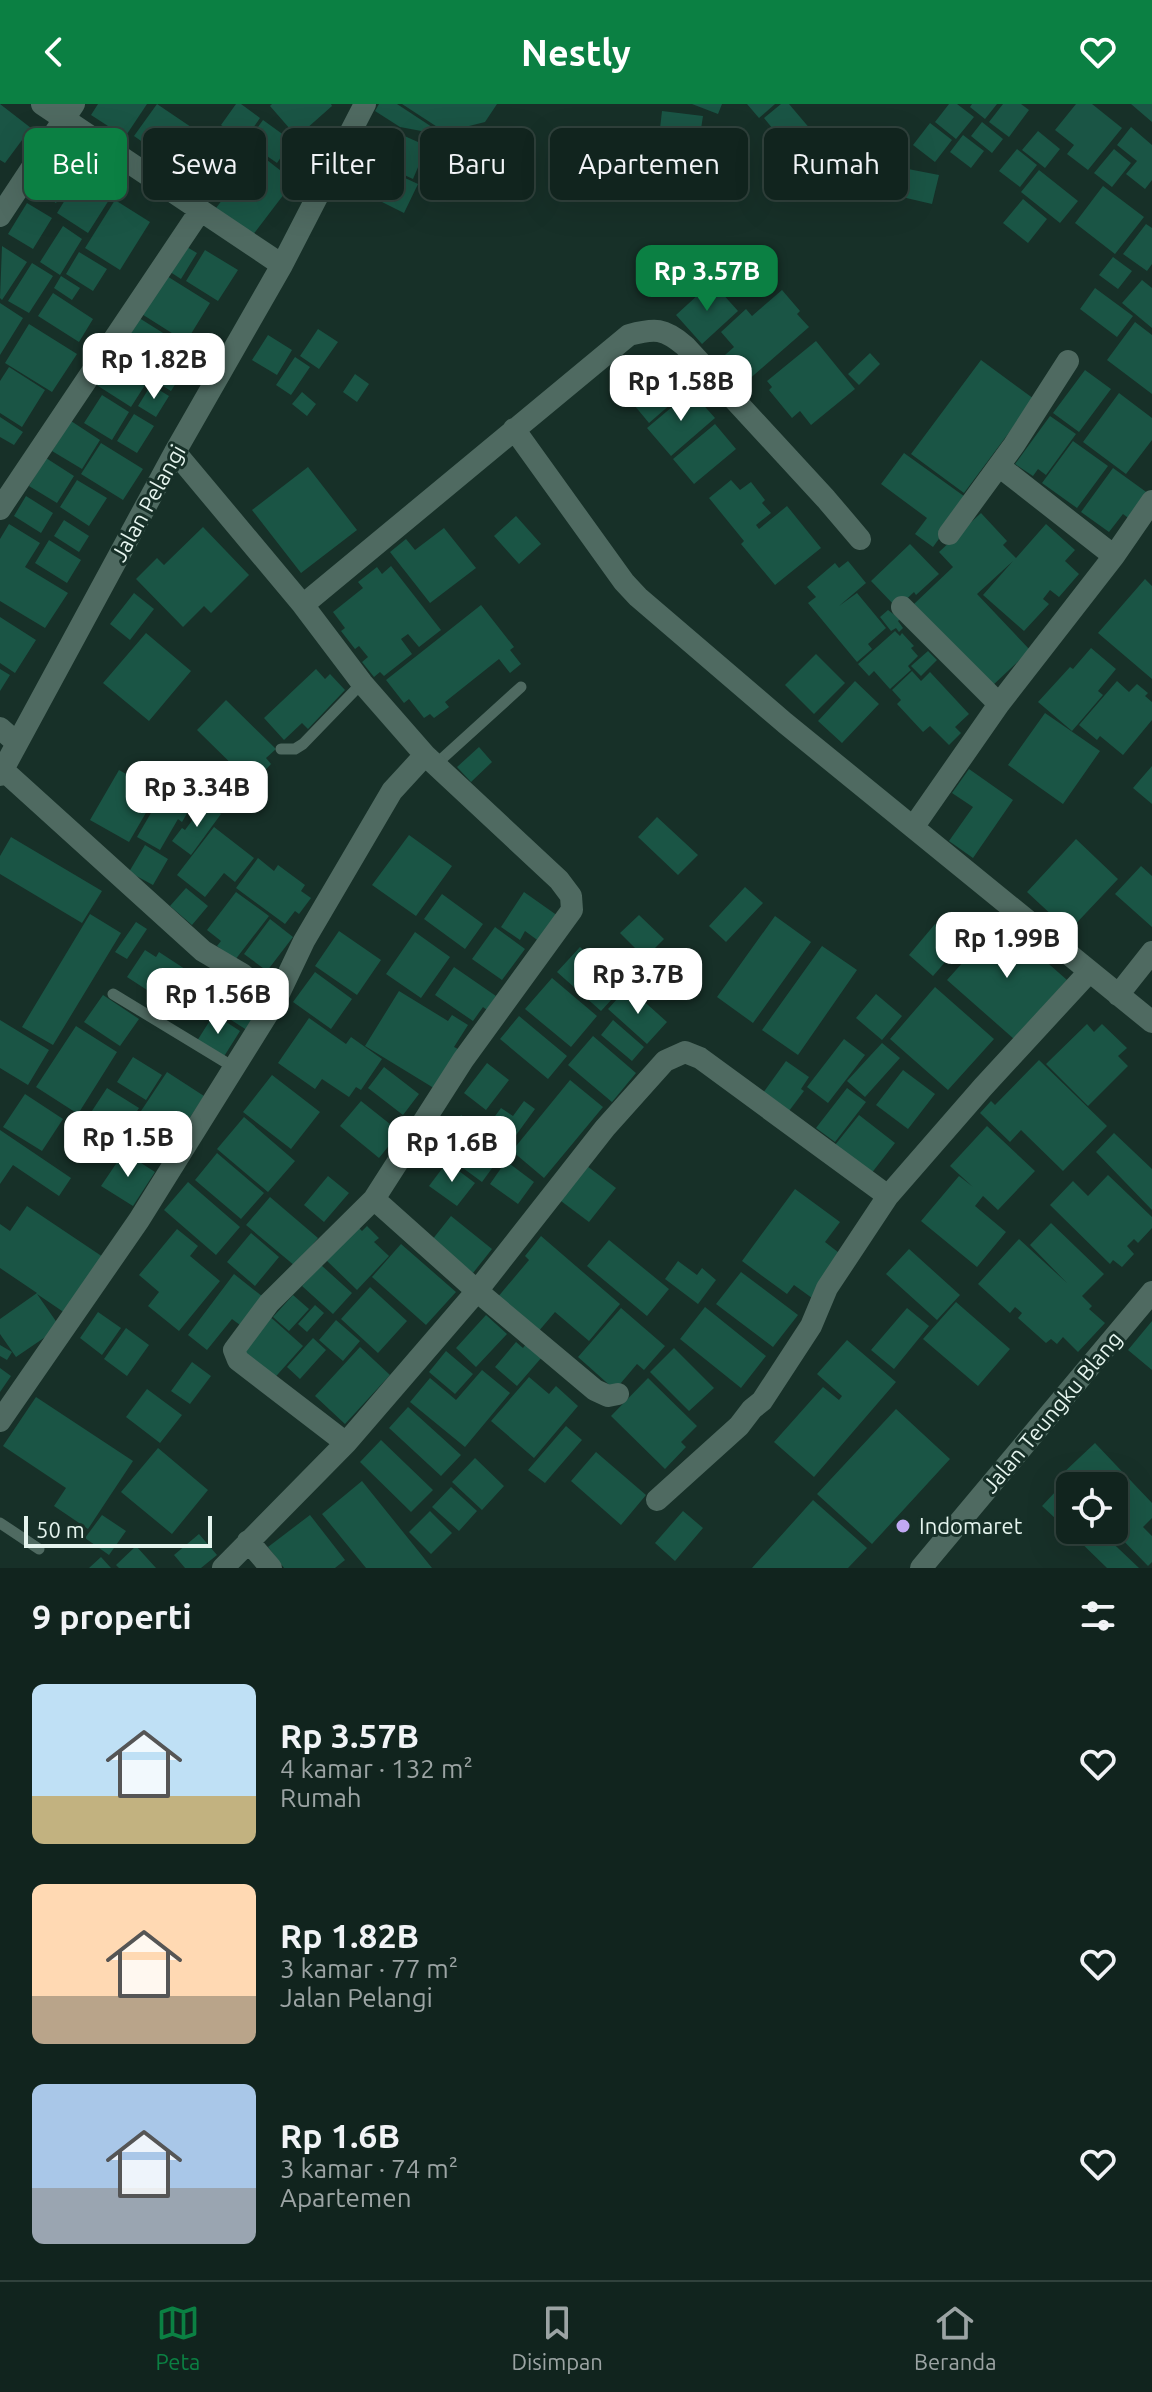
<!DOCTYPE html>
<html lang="id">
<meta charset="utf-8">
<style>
:root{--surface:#11241e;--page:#1a2c27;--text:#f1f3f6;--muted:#9ca4a4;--line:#30413c;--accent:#0b8043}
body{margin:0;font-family:Ubuntu,sans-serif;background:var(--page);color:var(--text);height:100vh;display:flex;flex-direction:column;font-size:30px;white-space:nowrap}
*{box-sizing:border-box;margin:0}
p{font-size:26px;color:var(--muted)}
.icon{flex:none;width:44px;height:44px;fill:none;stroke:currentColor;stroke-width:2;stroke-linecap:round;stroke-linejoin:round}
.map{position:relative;height:1464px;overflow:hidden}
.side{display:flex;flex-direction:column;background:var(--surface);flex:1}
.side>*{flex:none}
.hud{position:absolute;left:24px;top:24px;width:1104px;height:72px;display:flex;gap:16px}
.tools{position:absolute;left:1056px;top:1368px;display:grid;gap:16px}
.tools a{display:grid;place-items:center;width:72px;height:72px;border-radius:12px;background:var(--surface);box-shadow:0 8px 32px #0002,0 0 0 2px var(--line);font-size:40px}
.scale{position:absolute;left:24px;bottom:20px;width:188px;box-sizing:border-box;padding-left:8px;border:4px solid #e5f4ee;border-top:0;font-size:22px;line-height:28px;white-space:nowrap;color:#e5f4ee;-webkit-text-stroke:6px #173028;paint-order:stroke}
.price{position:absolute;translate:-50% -68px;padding:0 18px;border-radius:16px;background:#fff;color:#222;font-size:26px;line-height:52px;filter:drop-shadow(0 2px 4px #0008)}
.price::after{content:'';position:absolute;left:50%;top:48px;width:24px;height:18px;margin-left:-12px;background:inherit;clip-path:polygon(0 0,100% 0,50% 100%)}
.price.selected{background:var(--accent);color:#fff}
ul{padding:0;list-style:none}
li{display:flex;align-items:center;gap:24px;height:200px;padding:0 32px}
li span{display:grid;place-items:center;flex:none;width:224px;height:160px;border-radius:12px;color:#555}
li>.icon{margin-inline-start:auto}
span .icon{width:96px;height:96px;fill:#fffc;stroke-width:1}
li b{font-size:34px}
h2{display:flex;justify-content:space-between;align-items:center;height:96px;padding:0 32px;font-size:34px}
.chip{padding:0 28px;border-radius:12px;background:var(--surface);box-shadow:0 8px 32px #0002,0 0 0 2px var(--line);font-size:28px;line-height:72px}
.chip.selected{background:var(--accent);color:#fff}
header{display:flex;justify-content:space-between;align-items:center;height:104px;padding:0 32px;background:var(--accent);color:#fff;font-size:36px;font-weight:600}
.menu{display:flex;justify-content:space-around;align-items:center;height:112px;border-top:2px solid var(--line);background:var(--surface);font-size:22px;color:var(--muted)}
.menu a{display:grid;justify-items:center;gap:4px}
.menu .selected{color:var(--accent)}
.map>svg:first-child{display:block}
.building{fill:#1a5545}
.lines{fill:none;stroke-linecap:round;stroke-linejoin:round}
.service{stroke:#4f6a61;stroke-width:11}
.minor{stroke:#4f6a61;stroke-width:22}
.poi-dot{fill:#c1a8f3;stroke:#173028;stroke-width:3}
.labels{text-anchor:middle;stroke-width:6;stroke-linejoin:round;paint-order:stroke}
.street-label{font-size:22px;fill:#e5f4ee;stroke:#173028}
.poi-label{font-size:22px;fill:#e5f4ee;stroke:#173028;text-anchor:start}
</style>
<header><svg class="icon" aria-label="back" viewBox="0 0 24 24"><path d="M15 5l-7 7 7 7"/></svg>Nestly<svg class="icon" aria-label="heart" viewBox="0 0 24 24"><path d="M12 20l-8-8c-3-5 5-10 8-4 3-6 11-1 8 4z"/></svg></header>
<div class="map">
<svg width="1152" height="1464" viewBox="0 0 1152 1464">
<rect width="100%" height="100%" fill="#173028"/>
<path class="building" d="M0,0L31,24L5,59L0,56Z
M98,0H147L125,33L91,11Z
M157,0L191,23L168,56L134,32Z
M236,0H241L260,14L244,37L221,21Z
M272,0H331L332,2L297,33L270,2Z
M379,0H397L435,25L432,29L400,23L375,7Z
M402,0H497L485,18L445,28Z
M692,0H722L718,10Z
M747,0H775L759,14Z
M781,0H789L817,33L794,51L764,14Z
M949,0H957L974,13L956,35L935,18Z
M972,0H997L985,15L970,3Z
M1003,0H1021L1029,6L1009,33L989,18Z
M1076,0H1092L1122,24L1088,66L1067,50L1074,41L1055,26Z
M1131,0H1152V18Z
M662,7L703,12L699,38L659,33Z
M263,16L292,37L277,59L247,38Z
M982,18L1003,35L992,49L971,32Z
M930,19L952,36L935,58L913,41Z
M204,22L229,39L198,84L173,66Z
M382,22L427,42L413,75L367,54Z
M1131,23L1152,41V76L1145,85L1126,70L1137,57L1117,41Z
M1038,27L1060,45L1045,64L1022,46Z
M963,31L984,47L971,64L950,48Z
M1017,45L1037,61L1020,83L999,67Z
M1114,45L1131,59L1112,83L1094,69Z
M258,49L294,77L252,132L216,104Z
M56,53L77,66L56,99L35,86Z
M356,53L382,67L369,93L342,79Z
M84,65L116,85L88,129L57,109Z
M908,65L939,71L932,100L902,93Z
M1039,66L1078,97L1060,119L1021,88Z
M390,67L418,80L404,109L376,95Z
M1103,82L1144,113L1115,150L1075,119Z
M1023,95L1047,115L1028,139L1003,119Z
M115,96L150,118L120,166L85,144Z
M27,99L52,114L33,145L8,130Z
M1146,120L1152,124V160L1147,167L1123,150Z
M63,122L82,135L60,171L40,158Z
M180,139L197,149L181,175L164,164Z
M2,142L27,158L2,196L0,194Z
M205,146L238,166L218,197L186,177Z
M79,148L107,165L93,187L66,170Z
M1113,153L1132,167L1118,185L1099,171Z
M32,159L53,172L29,209L8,197Z
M162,169L210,199L186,238L137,207Z
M61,172L80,184L72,196L54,184Z
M1142,176L1152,184V224L1122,199Z
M712,178L738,207L702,240L676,211Z
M1095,184L1133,212L1117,233L1080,205Z
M782,186L800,207L797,210L809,223L747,277L725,251L734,243L721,228L746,205L752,212Z
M53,189L93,215L79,238L38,212Z
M0,199L23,214L0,251Z
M136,212L195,249L171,287L112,250Z
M1135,218L1152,231V290L1107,256Z
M29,220L77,250L52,288L5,259Z
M318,225L338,238L319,265L300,252Z
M268,231L292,246L277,271L252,256Z
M816,237L855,285L811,321L800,307L792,314L769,286L772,283L767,277Z
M870,249L880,260L859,281L848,270Z
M295,253L310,263L291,291L276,281Z
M981,256L1034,295L964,389L911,350Z
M109,258L145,281L131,303L95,280Z
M674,262L684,275L680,278L687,286L649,319L625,290L652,266L659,274Z
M9,263L45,286L22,323L0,309V277Z
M1085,266L1111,285L1079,328L1053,309Z
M355,270L369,280L357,298L343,288Z
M151,281L169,292L156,313L138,302Z
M691,287L715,314L671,352L647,324Z
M302,288L316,300L307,312L292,300Z
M1119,289L1152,314V336L1126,370L1083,338Z
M102,291L129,308L112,336L84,319Z
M134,310L154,322L137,349L117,337Z
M1050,312L1076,330L1046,371L1038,365L1033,372L1015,360Z
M0,313L23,328L14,341L0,333Z
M71,317L100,336L82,365L52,347Z
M715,320L736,345L694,380L673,355Z
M1073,337L1108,362L1077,404L1042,379Z
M101,339L143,365L123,396L81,370Z
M904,349L968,395L933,443L915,430L927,414L881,380Z
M46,354L74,372L57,399L29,382Z
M308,363L357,426L301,469L252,406Z
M1113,364L1149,390L1131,416L1123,410L1109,428L1081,408Z
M77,376L107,394L89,422L60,403Z
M731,376L740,386L751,378L765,396L762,399L771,409L756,421L759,425L787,402L821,444L775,481L741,440L744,437L709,394Z
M26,392L53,409L41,429L14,412Z
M981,409L1007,437L1003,441L1016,454L1046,420L1075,446L1065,457L1079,470L1059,493L1050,486L1043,495L1049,500L1024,527L983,491L1013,457L977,490L1030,546L991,583L914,500L953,463L939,448Z
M516,412L541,440L519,460L494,432Z
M64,416L89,432L79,448L54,432Z
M9,420L40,439L25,463L68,489L45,524L0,497V435Z
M203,423L249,471L211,509L204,502L183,523L136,475L157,454L164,461Z
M444,424L476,464L430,499L390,448L406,435L415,446Z
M49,436L81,456L67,479L35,459Z
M910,440L939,470L916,491L914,488L897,504L871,477Z
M848,457L866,479L839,502L857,489L886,524L868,540L872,545L857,558L808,499L816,493L807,483L835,459L839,464Z
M391,462L441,526L419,543L408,530L401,535L412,550L384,572L380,568L374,573L362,558L368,553L359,542L355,545L341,527L345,524L333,508L363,484L358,478L377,463L382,470Z
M1145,475L1152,482V575L1098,529Z
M134,489L154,505L130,536L110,520Z
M481,501L514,543L510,546L521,560L510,569L499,555L445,598L449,603L434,614L430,610L424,614L409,595L404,599L386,576Z
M888,506L900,515L898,517L903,524L899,528L896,524L891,527L880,513Z
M0,513L36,536L15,569L0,559Z
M895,527L900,532L902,529L914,542L911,544L918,552L908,562L911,566L890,585L874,567L869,572L858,560Z
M146,529L191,567L149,617L103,579Z
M1091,544L1116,565L1098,587L1103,591L1072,627L1038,598L1070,563L1073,565Z
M928,547L937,556L921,572L911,562Z
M816,550L845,579L814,610L785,581Z
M0,565L10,571L0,587Z
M316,565L325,575L330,570L345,586L308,625L302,619L284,636L264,614Z
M912,567L921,577L930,568L969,610L955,623L961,629L949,641L930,622L923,628L897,600L901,596L892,586Z
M855,577L879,600L842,639L818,617Z
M1117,577L1129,588L1137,580L1148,589L1145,592L1152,598V616L1123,651L1100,632L1097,636L1079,621Z
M226,596L276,645L266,654L271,660L252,680L197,626Z
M1045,609L1100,647L1063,700L1008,661Z
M479,643L492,658L471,678L457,663Z
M1152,662V700L1133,684Z
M969,665L1013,696L973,754L949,737L973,703L952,689Z
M119,666L158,688L129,738L90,716Z
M166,683L193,699L182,718L178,715L160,746L137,733Z
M205,699L221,710L191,751L172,737L182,724L185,726Z
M657,713L698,751L678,771L638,733Z
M214,723L254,754L235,778L224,769L205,793L177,771Z
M409,731L452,762L416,812L372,781Z
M11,733L102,787L82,819L0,770V752Z
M1076,735L1118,775L1069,827L1027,788Z
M145,741L168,755L153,781L129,768Z
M258,754L274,767L278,761L305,781L301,787L311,794L299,810L295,807L285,820L236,784Z
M1141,762L1152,772V823L1115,790Z
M745,783L763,799L726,838L709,822Z
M186,784L208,802L192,821L170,802Z
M236,788L269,812L235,856L217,842L221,837L207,826Z
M524,788L558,812L540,838L525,827L520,836L501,823Z
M442,790L483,820L465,845L424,815Z
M90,810L121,829L53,941L22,923Z
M639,811L664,835L645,854L620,829Z
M775,812L811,838L753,919L717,893Z
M270,815L293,833L267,867L244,850Z
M1000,817L1067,876L1014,935L947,876Z
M136,818L147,825L127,855L115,848Z
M935,820L960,841L933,872L909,851Z
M495,823L525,845L502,876L472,855Z
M339,827L381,856L357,891L315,862Z
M415,828L450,853L421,894L386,870Z
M822,842L857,866L798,951L762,926Z
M580,843L624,882L601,907L557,868Z
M145,846L156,853L159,848L188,867L167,899L127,873Z
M454,863L496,892L487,906L483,903L473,917L435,891Z
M315,868L352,895L331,925L293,898Z
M552,874L597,912L571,943L525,905Z
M228,883L267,909L253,930L214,905Z
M628,883L667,918L647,940L608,905Z
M935,883L994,935L948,986L890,935Z
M399,887L448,917L452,911L468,921L454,943L462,947L437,986L365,942Z
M876,890L902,912L882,936L856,914Z
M103,891L139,915L120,942L84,918Z
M214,910L240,927L223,954L197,937Z
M519,912L567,952L548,975L500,935Z
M309,914L346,940L351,933L382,955L361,986L356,983L349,993L322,975L315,985L278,959Z
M0,916L49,946L28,981L0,964Z
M613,916L644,943L632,957L601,931Z
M1087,920L1094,928L1102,920L1127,944L1118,952L1128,962L1088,1002L1046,960Z
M76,922L117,948L78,1010L36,983Z
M593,932L636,969L612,998L568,961Z
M844,935L865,951L828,999L807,983Z
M882,939L900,954L865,993L847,977Z
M133,953L162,971L146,996L117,978Z
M1039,956L1107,1022L1063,1067L1021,1026L1010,1038L980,1009L991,997L995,1001Z
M786,957L809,973L801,985L804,987L789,1007L763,989Z
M487,959L509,976L486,1006L464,989Z
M384,963L419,990L403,1011L368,984Z
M903,966L935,990L908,1025L876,1001Z
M167,968L204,992L169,1046L131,1022Z
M272,971L320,1008L291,1045L243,1008Z
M570,976L603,1003L544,1074L512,1047Z
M107,984L139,1004L120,1034L88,1013Z
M847,984L866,998L835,1038L816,1024Z
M25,990L63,1015L42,1047L3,1023Z
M361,997L400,1028L379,1054L340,1022Z
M524,997L535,1005L482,1078L437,1045L461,1011L484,1027L501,1004L513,1012Z
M859,1011L895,1039L867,1075L831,1046Z
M244,1013L295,1057L268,1088L217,1045Z
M987,1022L1035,1067L998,1106L983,1092L975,1102L1006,1128L977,1163L921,1117L959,1072L973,1083L950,1062Z
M0,1026L71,1074L59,1092L13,1061L0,1080Z
M1114,1029L1152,1065V1106L1096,1048Z
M124,1048L155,1068L133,1102L101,1082Z
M217,1049L264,1089L241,1115L195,1076Z
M506,1057L534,1078L518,1100L490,1080Z
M447,1058L475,1079L457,1102L429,1082Z
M583,1059L616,1084L589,1118L557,1094Z
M1108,1071L1152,1113V1124L1138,1139L1134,1135L1127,1142L1134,1150L1122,1163L1113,1156L1110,1160L1050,1101L1073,1077L1088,1092Z
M328,1072L349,1089L324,1118L304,1101Z
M188,1078L240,1123L216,1151L164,1106Z
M795,1085L840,1118L825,1138L843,1152L812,1194L794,1181L787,1190L742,1157Z
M270,1093L318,1134L295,1162L246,1121Z
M27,1102L103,1153L65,1209L37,1190L60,1223L16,1253L0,1230V1215L37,1189L0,1164V1120L10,1127Z
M451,1112L492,1145L473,1169L432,1136Z
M1051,1119L1104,1170L1082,1192L1092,1202L1089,1205L1105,1219L1078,1248L1063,1233L1057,1240L1051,1235L1046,1239L1018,1214L1022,1209L1015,1203L1010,1209L978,1180L1019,1135L1067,1179L1030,1141Z
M356,1121L362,1127L367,1122L379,1134L374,1138L389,1152L357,1186L324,1154Z
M177,1125L198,1142L190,1152L220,1177L179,1227L148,1202L159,1188L139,1171Z
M251,1129L279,1153L255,1182L227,1158Z
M541,1132L620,1200L589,1237L555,1208L538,1228L497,1194L529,1156L525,1152Z
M609,1136L669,1185L647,1212L587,1162Z
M401,1140L456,1188L426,1221L372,1173Z
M909,1145L960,1191L937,1216L886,1170Z
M678,1157L697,1171L702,1164L716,1176L698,1200L665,1175Z
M321,1161L352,1189L333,1210L302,1182Z
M741,1168L798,1211L773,1243L716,1200Z
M234,1170L263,1193L240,1221L232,1215L207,1246L188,1231Z
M370,1183L407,1217L378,1249L341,1215Z
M293,1191L309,1205L289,1227L273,1213Z
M956,1198L1010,1245L978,1282L923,1235Z
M315,1201L324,1209L307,1228L298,1220Z
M705,1203L766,1252L741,1284L680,1235Z
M621,1204L665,1242L644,1266L637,1260L615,1286L578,1253Z
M907,1204L929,1222L894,1265L871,1246Z
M98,1208L121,1224L102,1251L80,1234Z
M267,1210L303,1242L270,1279L234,1248Z
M486,1211L507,1230L476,1263L456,1244Z
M336,1216L360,1237L343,1257L319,1236Z
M1152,1217V1266L1128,1246Z
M126,1224L149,1241L127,1272L104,1255Z
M313,1234L326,1246L300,1275L287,1263Z
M847,1236L896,1278L814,1373L774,1338L823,1283L839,1296L842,1292L817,1270Z
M516,1238L523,1244L526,1240L542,1253L517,1282L495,1263Z
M0,1241L12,1248L7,1256L0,1252Z
M360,1243L390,1271L345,1320L315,1292Z
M674,1244L714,1284L689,1307L650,1268Z
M446,1247L473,1270L455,1290L429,1268Z
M192,1258L211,1272L190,1300L171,1287Z
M0,1264L11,1272L0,1288Z
M482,1266L510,1289L465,1343L410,1298L430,1274L456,1296Z
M529,1273L549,1290L556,1282L578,1302L534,1354L491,1317Z
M648,1274L697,1322L681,1338L686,1343L665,1365L611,1312Z
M147,1285L182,1311L160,1339L126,1313Z
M36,1293L133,1357L88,1425L54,1402L66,1384L3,1342Z
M408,1303L461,1351L441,1372L389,1324Z
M896,1305L950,1355L872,1440L817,1390Z
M566,1322L582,1336L545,1379L528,1366Z
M381,1336L433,1386L411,1408L360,1358Z
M1095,1339L1152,1399V1414L1143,1423L1152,1432V1458L1148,1462L1114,1427V1382H1071L1061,1371Z
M158,1344L208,1386L172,1430L121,1388Z
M596,1348L646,1391L621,1421L571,1377Z
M475,1354L504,1382L482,1406L452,1378Z
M362,1377L432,1464H366L322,1410Z
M451,1383L477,1407L459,1427L432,1403Z
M1057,1386L1070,1398V1426H1099L1139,1464H1107L1070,1428L1042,1402Z
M813,1396L867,1444L848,1464H752Z
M430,1407L452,1429L431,1450L409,1428Z
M683,1407L703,1424L675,1457L655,1439Z
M102,1411L126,1427L109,1451L85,1434Z
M310,1411L345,1456L335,1464H284L268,1443Z
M199,1430L217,1451L201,1464H185L174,1451Z
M136,1442L156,1464H119L116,1461Z
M101,1453L111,1464H89Z"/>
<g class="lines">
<path class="service" d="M281,645H295L303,640L362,579
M435,661L521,583
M113,890L235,964
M0,1419L39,1445"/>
<path class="minor" d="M42,0L282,161
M0,112L74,0
M514,325L624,478L638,493L785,619L1152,918
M175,348L303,501L362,579L425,651L559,776L571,792L572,806L463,956L374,1095L477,1187L595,1286L608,1292L618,1290
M999,362L1114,452
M0,405L200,107
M949,430L1014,341L1068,257
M303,501L629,231C655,224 664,224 685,242L826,395L860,435
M902,503L999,600
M0,624L17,639
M3,666L203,847L242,870L275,898
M0,671L175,348L282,161L365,0
M914,722L999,600L1114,452L1152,397
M1118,891L1152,848
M0,1317L139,1116L275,898L304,837L392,687L425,651
M346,1339L238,1256L234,1246L269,1199L374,1095
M657,1396L739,1322L752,1305L762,1297L811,1222L827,1184L888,1092L983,983L1089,868
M248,1437L271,1464
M223,1464L346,1339L477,1187L605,1024L665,957L685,948L700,954L888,1092
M921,1464L1152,1188"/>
</g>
<circle class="poi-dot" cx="903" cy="1422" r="8"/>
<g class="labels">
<g class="street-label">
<text transform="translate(148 399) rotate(-61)" y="8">Jalan Pelangi</text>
<text transform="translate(1052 1308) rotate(-50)" y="8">Jalan Teungku Blang</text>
</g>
<g class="poi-label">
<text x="919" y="1430">Indomaret</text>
</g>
</g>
</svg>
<div class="tools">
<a><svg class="icon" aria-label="locate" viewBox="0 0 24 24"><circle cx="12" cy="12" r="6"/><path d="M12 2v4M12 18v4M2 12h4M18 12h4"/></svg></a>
</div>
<div class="scale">50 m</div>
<b class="price selected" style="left:707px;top:209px">Rp 3.57B</b>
<b class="price" style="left:154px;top:297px">Rp 1.82B</b>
<b class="price" style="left:681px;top:319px">Rp 1.58B</b>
<b class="price" style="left:197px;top:725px">Rp 3.34B</b>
<b class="price" style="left:1007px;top:876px">Rp 1.99B</b>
<b class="price" style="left:638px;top:912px">Rp 3.7B</b>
<b class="price" style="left:218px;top:932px">Rp 1.56B</b>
<b class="price" style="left:128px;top:1075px">Rp 1.5B</b>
<b class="price" style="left:452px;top:1080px">Rp 1.6B</b>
<div class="hud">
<a class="chip selected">Beli</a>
<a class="chip">Sewa</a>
<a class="chip">Filter</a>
<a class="chip">Baru</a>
<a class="chip">Apartemen</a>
<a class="chip">Rumah</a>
</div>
</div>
<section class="side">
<h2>9 properti<svg class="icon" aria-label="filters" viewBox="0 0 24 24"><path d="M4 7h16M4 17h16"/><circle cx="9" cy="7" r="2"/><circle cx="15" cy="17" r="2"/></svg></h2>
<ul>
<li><span style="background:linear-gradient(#bfe0f5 70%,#c2b280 0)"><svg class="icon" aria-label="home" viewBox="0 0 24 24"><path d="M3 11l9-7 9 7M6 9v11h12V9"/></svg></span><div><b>Rp 3.57B</b><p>4 kamar · 132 m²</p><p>Rumah</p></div><svg class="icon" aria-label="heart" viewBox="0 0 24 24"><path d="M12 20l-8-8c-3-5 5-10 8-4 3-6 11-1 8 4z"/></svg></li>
<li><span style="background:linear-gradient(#ffd9b3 70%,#b9a48a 0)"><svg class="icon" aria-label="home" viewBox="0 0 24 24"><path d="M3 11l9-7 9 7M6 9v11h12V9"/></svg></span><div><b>Rp 1.82B</b><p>3 kamar · 77 m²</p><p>Jalan Pelangi</p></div><svg class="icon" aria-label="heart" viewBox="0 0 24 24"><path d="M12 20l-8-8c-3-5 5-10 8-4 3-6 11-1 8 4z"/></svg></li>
<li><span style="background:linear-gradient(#a9c7e8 65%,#9aa5b1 0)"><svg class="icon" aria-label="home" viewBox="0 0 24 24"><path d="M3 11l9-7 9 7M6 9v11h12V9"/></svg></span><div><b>Rp 1.6B</b><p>3 kamar · 74 m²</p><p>Apartemen</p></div><svg class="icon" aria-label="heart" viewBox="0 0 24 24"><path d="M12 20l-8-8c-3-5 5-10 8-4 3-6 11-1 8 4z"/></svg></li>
</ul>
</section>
<nav class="menu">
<a class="selected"><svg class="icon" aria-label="map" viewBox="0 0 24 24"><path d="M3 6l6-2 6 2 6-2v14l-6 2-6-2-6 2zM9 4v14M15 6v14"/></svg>Peta</a>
<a><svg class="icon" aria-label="saved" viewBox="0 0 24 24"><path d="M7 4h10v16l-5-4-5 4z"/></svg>Disimpan</a>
<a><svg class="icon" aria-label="home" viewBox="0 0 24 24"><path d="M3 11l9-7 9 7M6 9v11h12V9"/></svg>Beranda</a>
</nav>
